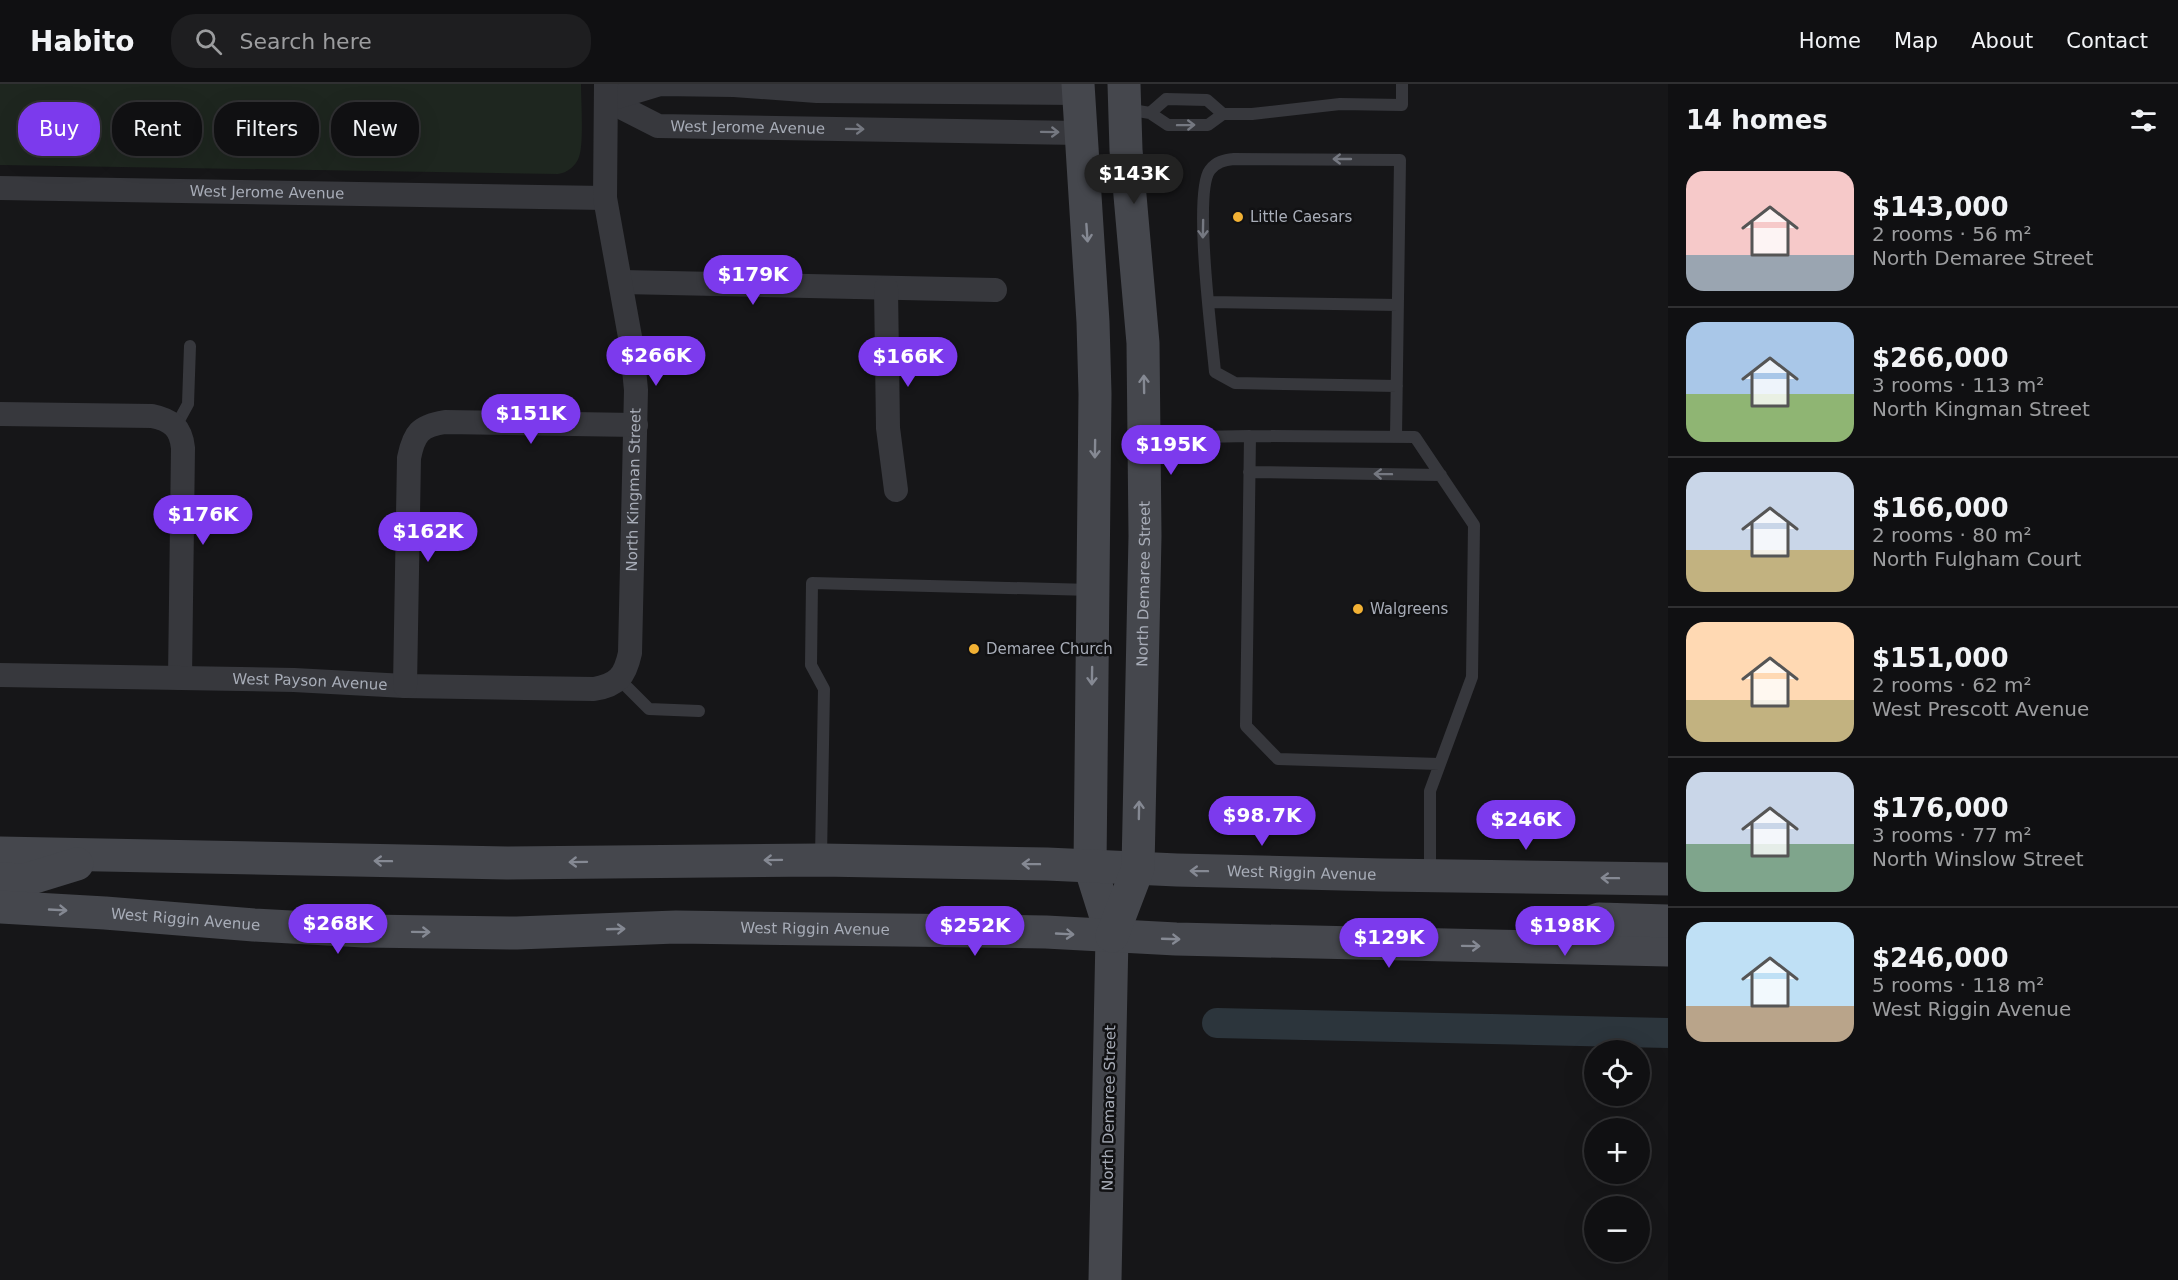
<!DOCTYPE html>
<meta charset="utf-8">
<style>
:root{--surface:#101012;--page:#1e1e20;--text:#f1f3f6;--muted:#9c9d9f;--line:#303032;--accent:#7c3aed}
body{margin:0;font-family:"DejaVu Sans",sans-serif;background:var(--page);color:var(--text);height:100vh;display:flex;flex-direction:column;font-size:22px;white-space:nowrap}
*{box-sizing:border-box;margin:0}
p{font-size:20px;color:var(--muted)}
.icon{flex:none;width:33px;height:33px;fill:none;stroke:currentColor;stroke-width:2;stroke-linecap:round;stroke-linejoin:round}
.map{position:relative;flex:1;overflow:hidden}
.sheet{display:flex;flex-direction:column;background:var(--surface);width:510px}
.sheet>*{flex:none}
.banner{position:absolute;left:18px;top:18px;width:570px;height:54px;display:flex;gap:12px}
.tools{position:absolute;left:1584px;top:956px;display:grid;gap:12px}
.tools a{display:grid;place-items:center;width:66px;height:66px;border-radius:50%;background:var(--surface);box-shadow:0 6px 24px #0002,0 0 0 2px var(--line);font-size:30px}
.price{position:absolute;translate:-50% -51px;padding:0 14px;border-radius:21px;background:var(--accent);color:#fff;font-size:20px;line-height:39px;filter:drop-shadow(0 2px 3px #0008)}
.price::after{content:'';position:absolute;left:50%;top:36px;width:18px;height:14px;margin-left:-9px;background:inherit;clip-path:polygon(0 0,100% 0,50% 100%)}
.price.current{background:#222;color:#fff}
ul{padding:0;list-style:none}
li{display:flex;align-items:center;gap:18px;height:150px;padding:0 18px}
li+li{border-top:2px solid var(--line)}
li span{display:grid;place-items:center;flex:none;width:168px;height:120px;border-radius:18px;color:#555}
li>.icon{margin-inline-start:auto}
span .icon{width:72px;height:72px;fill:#fffc;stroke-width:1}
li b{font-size:26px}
h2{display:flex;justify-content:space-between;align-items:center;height:72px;padding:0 18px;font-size:26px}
.chip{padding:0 21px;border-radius:24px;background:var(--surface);box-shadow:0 6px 24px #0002,0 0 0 2px var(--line);font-size:21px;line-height:54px}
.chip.current{background:var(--accent);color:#fff}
header{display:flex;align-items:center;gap:36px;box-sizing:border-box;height:84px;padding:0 30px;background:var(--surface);border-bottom:2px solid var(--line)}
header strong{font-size:28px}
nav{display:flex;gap:33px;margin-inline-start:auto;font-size:21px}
.search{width:420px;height:54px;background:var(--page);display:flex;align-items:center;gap:15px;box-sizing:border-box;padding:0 21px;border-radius:24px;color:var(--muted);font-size:22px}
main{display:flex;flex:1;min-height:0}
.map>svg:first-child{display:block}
.green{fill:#1e261f}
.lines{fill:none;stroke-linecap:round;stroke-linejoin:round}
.canal{stroke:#2c353c;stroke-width:30}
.lane{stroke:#37383d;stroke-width:12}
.street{stroke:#37383d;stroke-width:24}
.secondary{stroke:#45474d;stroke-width:33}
.oneway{stroke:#757881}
.oneway2{stroke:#858993}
.poi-dot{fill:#f2b134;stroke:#111113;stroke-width:2}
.labels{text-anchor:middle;stroke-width:5;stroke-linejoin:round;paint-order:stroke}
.street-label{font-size:15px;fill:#a8adb8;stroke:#111113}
.poi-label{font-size:15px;fill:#a8adb8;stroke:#111113;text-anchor:start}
</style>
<header>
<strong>Habito</strong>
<div class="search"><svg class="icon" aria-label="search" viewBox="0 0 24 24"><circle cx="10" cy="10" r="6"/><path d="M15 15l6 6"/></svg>Search here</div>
<nav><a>Home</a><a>Map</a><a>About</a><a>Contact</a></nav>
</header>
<main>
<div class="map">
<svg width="1668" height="1196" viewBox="0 0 1668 1196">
<rect width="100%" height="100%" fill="#161618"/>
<path class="green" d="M0,0H581C581,17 584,59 579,73C576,82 567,89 558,90L0,81Z"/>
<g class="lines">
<path class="canal" d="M1217,939L1668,949"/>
<path class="lane" d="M1126,25L1150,29L1168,41H1208L1223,30H1252L1340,20L1402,21V0
M1150,29L1166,15L1207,16L1223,30
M1209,218L1398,221
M176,342L188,320L190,262
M1250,352L1246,642L1278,675L1439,680
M1396,352L1400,76L1234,75C1224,76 1216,78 1210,86C1193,108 1212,254 1215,288L1235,299L1397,302
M1146,354L1250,352L1415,353L1474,441L1472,593L1430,707V791
M1249,388L1441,391
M619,595L649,625L699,627
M821,773L824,605L811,581L812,499L1092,506"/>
<g class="street">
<path id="s1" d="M607,16L658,42L1080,49"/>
<path d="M607,16L660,0L734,1L817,7L1078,9"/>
<path id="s2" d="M0,104L605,114"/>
<path d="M622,198L995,206"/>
<path d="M886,204L888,344L896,406"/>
<path d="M0,330L152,332C172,336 181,344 183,364L180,594"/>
<path id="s3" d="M0,591L294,596L405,602L594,605C618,601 625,592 630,569L636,306L632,264L605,114L606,0"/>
<path d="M405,602L409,374C414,349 420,342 445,338L636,341"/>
</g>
<g class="secondary">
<path d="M1078,0L1093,238L1095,310L1090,782L1112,852L1105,1196"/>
<path id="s4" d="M0,769L507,779L821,776L1047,780L1177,786L1383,791L1668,795"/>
<path d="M0,795L25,796L77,780"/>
<path id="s5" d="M0,823L105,829L254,841L364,847L517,849L676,843L1046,848L1176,855L1668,866"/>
<path id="s6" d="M1112,852L1138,784L1145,452L1143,259L1126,66L1124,0"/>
<path d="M1538,856L1599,835L1668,837"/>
</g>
</g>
<defs><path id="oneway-shaft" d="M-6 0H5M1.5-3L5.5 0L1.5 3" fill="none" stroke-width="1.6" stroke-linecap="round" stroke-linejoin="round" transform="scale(1.5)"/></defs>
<g class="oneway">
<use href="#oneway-shaft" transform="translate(1186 41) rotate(-1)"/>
<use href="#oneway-shaft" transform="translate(855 45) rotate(1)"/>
<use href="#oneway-shaft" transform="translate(1050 48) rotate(1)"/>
<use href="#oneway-shaft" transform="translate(1342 75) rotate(-180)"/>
<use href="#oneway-shaft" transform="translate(1203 145) rotate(91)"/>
<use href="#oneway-shaft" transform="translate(1383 390) rotate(-179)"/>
</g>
<g class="oneway2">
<use href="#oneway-shaft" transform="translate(1087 149) rotate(86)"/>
<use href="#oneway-shaft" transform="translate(1144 300) rotate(-91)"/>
<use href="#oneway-shaft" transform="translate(1095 365) rotate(91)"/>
<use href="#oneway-shaft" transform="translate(1092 592) rotate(91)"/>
<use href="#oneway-shaft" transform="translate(1139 726) rotate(-89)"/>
<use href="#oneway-shaft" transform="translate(773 776) rotate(179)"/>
<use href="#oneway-shaft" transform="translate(383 777) rotate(-179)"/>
<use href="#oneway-shaft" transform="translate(578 778) rotate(179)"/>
<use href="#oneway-shaft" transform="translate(1031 780) rotate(-179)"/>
<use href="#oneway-shaft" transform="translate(1199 787) rotate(-179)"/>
<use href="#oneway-shaft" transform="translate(1610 794) rotate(-179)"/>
<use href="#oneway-shaft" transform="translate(58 826) rotate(3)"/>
<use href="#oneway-shaft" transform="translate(616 845) rotate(-2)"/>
<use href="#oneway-shaft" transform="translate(421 848) rotate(1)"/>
<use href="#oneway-shaft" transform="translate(1065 850) rotate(3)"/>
<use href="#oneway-shaft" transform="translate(1171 855) rotate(2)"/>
<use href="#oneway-shaft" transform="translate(1471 862) rotate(1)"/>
</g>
<g class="poi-dot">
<circle cx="1238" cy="133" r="6"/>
<circle cx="1358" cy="525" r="6"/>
<circle cx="974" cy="565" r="6"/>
</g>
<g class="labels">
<g class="street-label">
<text dy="5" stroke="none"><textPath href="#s1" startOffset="147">West Jerome Avenue</textPath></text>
<text dy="5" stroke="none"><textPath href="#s2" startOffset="267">West Jerome Avenue</textPath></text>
<text dy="5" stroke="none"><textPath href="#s3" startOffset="813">North Kingman Street</textPath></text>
<text dy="5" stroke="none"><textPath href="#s6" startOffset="357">North Demaree Street</textPath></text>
<text dy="5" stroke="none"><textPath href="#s3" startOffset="310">West Payson Avenue</textPath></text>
<text dy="5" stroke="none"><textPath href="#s4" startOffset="1302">West Riggin Avenue</textPath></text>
<text dy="5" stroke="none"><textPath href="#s5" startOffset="186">West Riggin Avenue</textPath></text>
<text dy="5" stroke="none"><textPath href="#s5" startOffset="816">West Riggin Avenue</textPath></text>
<text transform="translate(1109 1024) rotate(-89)" y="5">North Demaree Street</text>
</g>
<g class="poi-label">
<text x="1250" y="138">Little Caesars</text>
<text x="1370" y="530">Walgreens</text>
<text x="986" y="570">Demaree Church</text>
</g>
</g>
</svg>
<div class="tools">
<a><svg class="icon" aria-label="locate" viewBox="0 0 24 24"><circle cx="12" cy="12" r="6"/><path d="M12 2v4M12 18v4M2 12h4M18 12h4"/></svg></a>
<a>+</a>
<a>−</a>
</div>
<b class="price current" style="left:1134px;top:121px">$143K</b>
<b class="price" style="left:753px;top:222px">$179K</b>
<b class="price" style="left:656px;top:303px">$266K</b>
<b class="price" style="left:908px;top:304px">$166K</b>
<b class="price" style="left:531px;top:361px">$151K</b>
<b class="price" style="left:1171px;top:392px">$195K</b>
<b class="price" style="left:203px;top:462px">$176K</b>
<b class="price" style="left:428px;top:479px">$162K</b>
<b class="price" style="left:1262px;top:763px">$98.7K</b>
<b class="price" style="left:1526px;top:767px">$246K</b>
<b class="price" style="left:338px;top:871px">$268K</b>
<b class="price" style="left:975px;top:873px">$252K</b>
<b class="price" style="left:1565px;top:873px">$198K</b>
<b class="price" style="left:1389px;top:885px">$129K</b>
<div class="banner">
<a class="chip current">Buy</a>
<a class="chip">Rent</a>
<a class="chip">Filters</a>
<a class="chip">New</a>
</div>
</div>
<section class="sheet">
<h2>14 homes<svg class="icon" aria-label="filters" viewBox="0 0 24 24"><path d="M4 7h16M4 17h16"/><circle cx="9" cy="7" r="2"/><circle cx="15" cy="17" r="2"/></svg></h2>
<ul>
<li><span style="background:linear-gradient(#f6c9c9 70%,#9aa5b1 0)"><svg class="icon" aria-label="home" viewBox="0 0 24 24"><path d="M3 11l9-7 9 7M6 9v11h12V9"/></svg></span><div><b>$143,000</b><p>2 rooms · 56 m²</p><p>North Demaree Street</p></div></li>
<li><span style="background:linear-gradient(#a9c7e8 60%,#8fb573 0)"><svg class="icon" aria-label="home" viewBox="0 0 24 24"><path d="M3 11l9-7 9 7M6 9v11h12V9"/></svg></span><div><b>$266,000</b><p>3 rooms · 113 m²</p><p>North Kingman Street</p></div></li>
<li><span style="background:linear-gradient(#c9d6e8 65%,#c2b280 0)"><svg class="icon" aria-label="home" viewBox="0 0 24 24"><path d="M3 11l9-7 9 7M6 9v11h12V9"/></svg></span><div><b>$166,000</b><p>2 rooms · 80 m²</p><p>North Fulgham Court</p></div></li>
<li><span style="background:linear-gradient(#ffd9b3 65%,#c2b280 0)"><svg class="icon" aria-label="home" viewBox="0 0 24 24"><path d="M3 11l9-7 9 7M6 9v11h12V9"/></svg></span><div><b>$151,000</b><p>2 rooms · 62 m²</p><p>West Prescott Avenue</p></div></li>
<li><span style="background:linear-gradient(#c9d6e8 60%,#7fa58c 0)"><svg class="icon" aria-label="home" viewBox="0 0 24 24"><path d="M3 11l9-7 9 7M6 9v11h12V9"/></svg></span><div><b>$176,000</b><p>3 rooms · 77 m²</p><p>North Winslow Street</p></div></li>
<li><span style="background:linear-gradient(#bfe0f5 70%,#b9a48a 0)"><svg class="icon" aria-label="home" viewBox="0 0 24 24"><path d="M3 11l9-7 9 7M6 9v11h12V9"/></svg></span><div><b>$246,000</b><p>5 rooms · 118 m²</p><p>West Riggin Avenue</p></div></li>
</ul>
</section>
</main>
